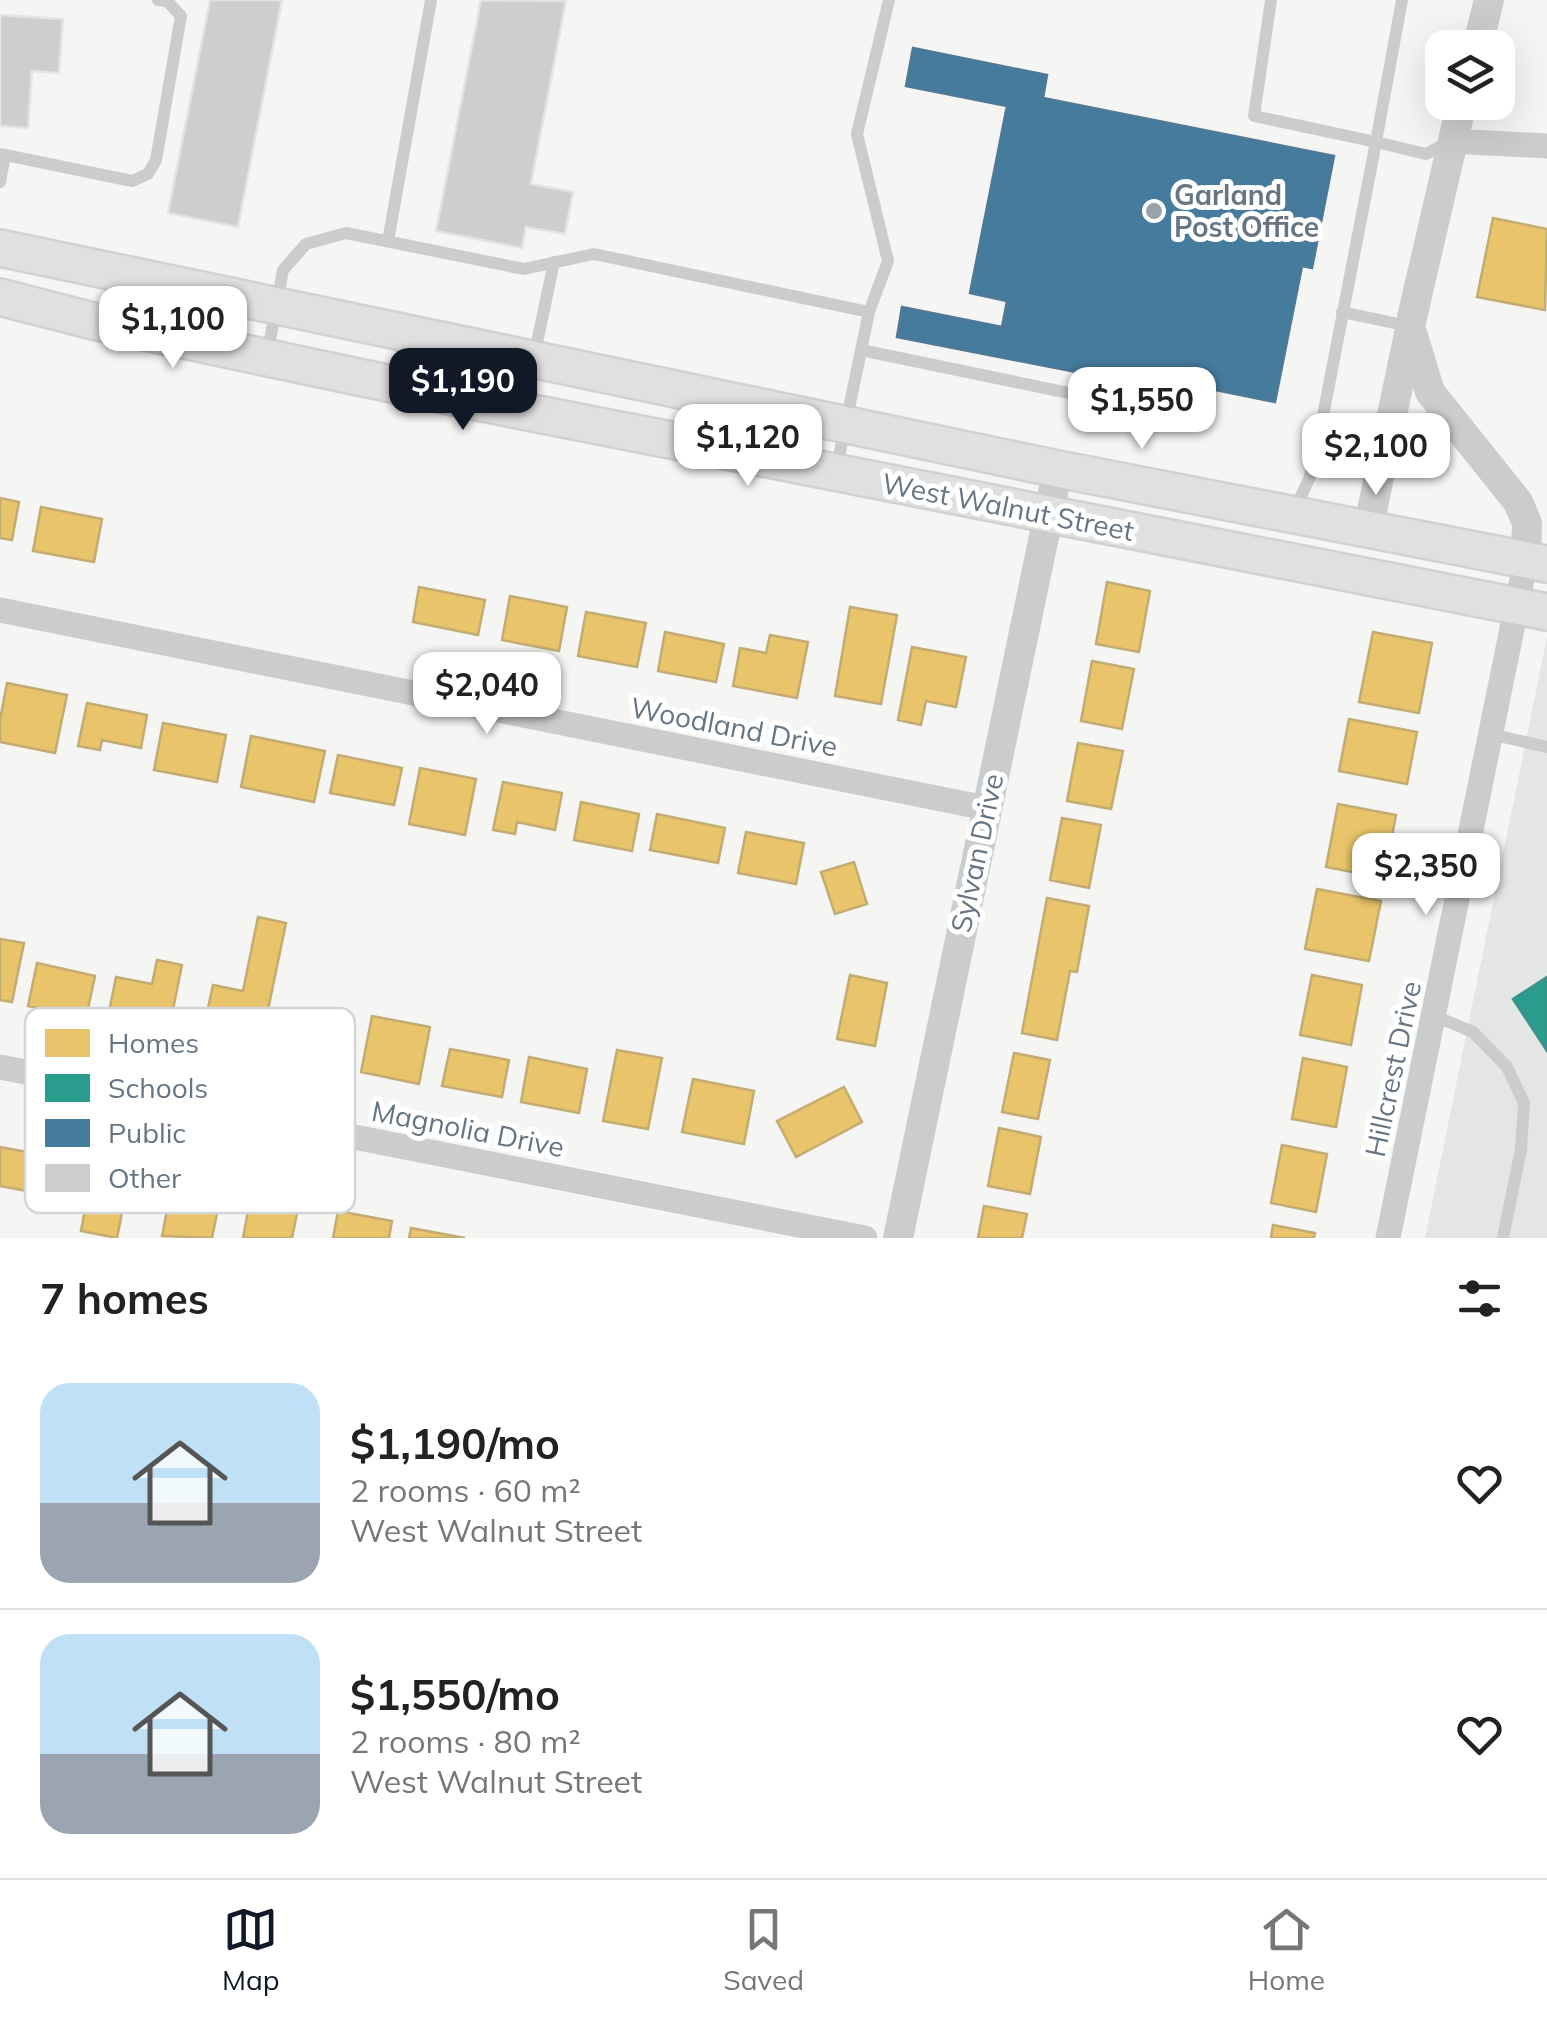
<!DOCTYPE html>
<meta charset="utf-8">
<style>
:root{--surface:#fff;--page:#f2f2f2;--text:#222;--muted:#767676;--line:#e0e0e0;--accent:#111827}
body{margin:0;font-family:Mulish,sans-serif;background:var(--page);color:var(--text);height:100vh;display:flex;flex-direction:column;font-size:38px;white-space:nowrap}
*{box-sizing:border-box;margin:0}
p{font-size:32px;color:var(--muted)}
.icon{flex:none;width:55px;height:55px;fill:none;stroke:currentColor;stroke-width:2;stroke-linecap:round;stroke-linejoin:round}
.map{position:relative;height:1238px;overflow:hidden}
.drawer{display:flex;flex-direction:column;background:var(--surface);flex:1}
.drawer>*{flex:none}
.buttons{position:absolute;left:1425px;top:30px;display:grid;gap:20px}
.buttons a{display:grid;place-items:center;width:90px;height:90px;border-radius:20px;background:var(--surface);box-shadow:0 10px 40px #0002;font-size:50px}
.price{position:absolute;translate:-50% -85px;padding:0 22px;border-radius:20px;background:#fff;color:#222;font-size:32px;line-height:65px;filter:drop-shadow(0 2px 5px #0008)}
.price::after{content:'';position:absolute;left:50%;top:60px;width:30px;height:22px;margin-left:-15px;background:inherit;clip-path:polygon(0 0,100% 0,50% 100%)}
.price.current{background:var(--accent);color:#fff}
ul{padding:0;list-style:none}
li{display:flex;align-items:center;gap:30px;height:250px;padding:0 40px}
li+li{border-top:2px solid var(--line)}
li span{display:grid;place-items:center;flex:none;width:280px;height:200px;border-radius:30px;color:#555}
li>.icon{margin-inline-start:auto}
span .icon{width:120px;height:120px;fill:#fffc;stroke-width:1}
li b{font-size:42px}
h2{display:flex;justify-content:space-between;align-items:center;height:120px;padding:0 40px;font-size:42px}
.dock{display:flex;justify-content:space-around;align-items:center;height:140px;border-top:2px solid var(--line);background:var(--surface);font-size:28px;color:var(--muted)}
.dock a{display:grid;justify-items:center;gap:5px}
.dock .current{color:var(--accent)}
.map>svg:first-child{display:block}
.built{fill:#e4e5e5}
.homes{fill:#e9c46a;stroke:#c2ac72;stroke-width:2.5}
.schools{fill:#2a9d8f;stroke:#3c918b;stroke-width:2.5}
.public{fill:#457b9d;stroke:#4f7995;stroke-width:2.5}
.building{fill:#cdcecf;stroke:#e4e4e4;stroke-width:2.5}
.lines{fill:none;stroke-linecap:round;stroke-linejoin:round}
.secondary-casing{stroke:#d1d1d2;stroke-width:40}
.service{stroke:#cacccd;stroke-width:12}
.minor{stroke:#cacccd;stroke-width:25}
.tertiary{stroke:#cacccd;stroke-width:30}
.secondary{stroke:#dfe0e0;stroke-width:35}
.poi-dot{fill:#98a2ab;stroke:#fff;stroke-width:4}
.labels{text-anchor:middle;stroke-width:10;stroke-linejoin:round;paint-order:stroke}
.poi-label{font-size:28px;font-weight:bold;fill:#667583;stroke:#fff;text-anchor:start}
.street-label{font-size:28px;fill:#667583;stroke:#fff}
.key{fill:#fff;stroke:#d1d6da;stroke-width:2.5}
.key-label{font-size:28px;fill:#667583}
</style>
<div class="map">
<svg width="1547" height="1238" viewBox="0 0 1547 1238">
<rect width="100%" height="100%" fill="#f5f5f4"/>
<path class="built" d="M1547,637V1238H1425Z"/>
<path class="homes" d="M1493,218L1547,229L1545,310L1477,297Z
M0,498L19,502L12,540L0,538Z
M41,507L102,519L94,562L33,551Z
M1107,582L1150,591L1139,652L1096,644Z
M419,587L485,600L478,635L413,622Z
M510,596L567,607L559,651L502,640Z
M850,607L897,615L881,704L835,696Z
M586,612L646,623L637,667L578,656Z
M665,632L724,644L716,682L658,671Z
M1373,632L1432,643L1419,713L1359,702Z
M770,635L808,642L797,698L733,686L740,648L766,653Z
M912,647L966,657L956,707L926,701L921,725L898,720Z
M1092,661L1134,669L1122,729L1081,721Z
M7,683L67,695L55,753L0,742V720Z
M87,703L147,715L141,748L102,740L100,750L78,746Z
M1349,719L1417,732L1407,784L1339,771Z
M163,723L226,735L217,782L154,770Z
M251,736L325,751L314,802L241,787Z
M1078,743L1123,751L1111,809L1067,801Z
M338,755L402,768L394,805L330,793Z
M420,768L476,779L465,835L409,824Z
M503,782L562,793L555,830L517,822L515,834L493,830Z
M581,802L639,814L632,851L574,840Z
M1338,804L1396,815L1384,878L1326,867Z
M657,814L725,828L718,863L650,850Z
M1062,818L1101,825L1089,888L1050,880Z
M746,832L804,843L796,884L738,873Z
M854,862L867,904L835,914L821,872Z
M1317,889L1381,901L1369,961L1305,949Z
M1047,898L1089,906L1077,972L1070,971L1057,1040L1022,1033Z
M258,917L286,923L259,1053L201,1040L213,985L243,991Z
M0,939L24,943L12,1002L0,1000Z
M157,960L182,965L168,1034L107,1022L116,977L152,984Z
M37,963L95,976L86,1018L28,1006Z
M850,975L887,983L875,1046L837,1039Z
M1312,975L1362,985L1351,1045L1300,1035Z
M372,1016L430,1027L419,1084L361,1072Z
M450,1049L509,1060L502,1097L442,1086Z
M617,1050L662,1058L648,1129L603,1121Z
M1014,1053L1050,1060L1038,1119L1002,1112Z
M529,1057L587,1069L579,1113L521,1102Z
M1303,1058L1347,1067L1336,1127L1292,1119Z
M693,1079L754,1091L744,1144L682,1132Z
M844,1087L862,1122L796,1157L777,1121Z
M999,1128L1041,1137L1030,1194L988,1186Z
M1282,1145L1327,1154L1316,1212L1271,1203Z
M0,1147L60,1158L53,1196L0,1186Z
M77,1157L131,1167L117,1238L81,1231L85,1209L68,1205Z
M174,1174L223,1184L212,1238L162,1236Z
M252,1190L300,1199L292,1238H243Z
M984,1206L1027,1214L1022,1238H978Z
M338,1211L392,1221L389,1238H333Z
M1273,1225L1315,1233L1314,1238H1271Z
M411,1228L465,1238H409Z"/>
<path class="schools" d="M1547,977V1051L1513,999Z"/>
<path class="public" d="M913,48L1047,75L1043,98L1334,156L1312,268L1302,266L1275,402L1196,386L1194,395L897,337L902,307L1002,327L1007,301L970,293L1007,106L906,86Z"/>
<path class="building" d="M210,0H282L238,227L168,213Z
M481,0L566,1L531,184L573,192L565,234L526,227L522,248L436,231Z
M0,15L63,19L59,73L32,71L28,128L0,126Z"/>
<g class="lines">
<defs>
<path id="secondary" d="M0,248L1058,469L1547,564
M0,297L93,321L477,402L1547,612"/>
</defs>
<use href="#secondary" class="secondary-casing"/>
<path class="service" d="M1271,0L1254,116L1376,142L1402,0
M0,154L132,181L148,174L156,160L181,16L167,1L158,0
M0,182L5,155
M388,241L431,0
M869,312L888,261L857,134L889,0
M1342,312L1408,326
M861,350L1175,415
M267,356L283,270L306,244L346,233L524,269L594,254L869,312L836,471
M534,357L554,262
M1294,511L1309,479L1315,457L1376,142L1426,154L1449,142
M1490,734L1547,747
M1435,1016L1473,1032L1507,1067L1524,1103L1521,1149L1503,1238"/>
<path class="minor" d="M1451,141L1547,146
M0,610L986,808
M0,1067L865,1238
M1388,1238L1526,560"/>
<path class="tertiary" d="M1477,48L1489,0
M1462,102L1410,326L1430,392L1518,502L1527,523L1526,560
M1368,530L1410,329
M898,1238L1058,469"/>
<use href="#secondary" class="secondary"/>
</g>
<circle class="poi-dot" cx="1154" cy="211" r="10"/>
<g class="labels">
<g class="poi-label">
<text x="1174" y="205">Garland<tspan x="1174" dy="32">Post Office</tspan></text>
</g>
<g class="street-label">
<text transform="translate(1008 507) rotate(11)" y="10">West Walnut Street</text>
<text transform="translate(734 727) rotate(11)" y="10">Woodland Drive</text>
<text transform="translate(977 853) rotate(-78)" y="10">Sylvan Drive</text>
<text transform="translate(1393 1069) rotate(-78)" y="10">Hillcrest Drive</text>
<text transform="translate(468 1129) rotate(11)" y="10">Magnolia Drive</text>
</g>
</g>
<rect x="25" y="1008" width="330" height="205" rx="15" class="key"/>
<rect x="45" y="1029" width="45" height="28" fill="#e9c46a"/>
<rect x="45" y="1074" width="45" height="28" fill="#2a9d8f"/>
<rect x="45" y="1119" width="45" height="28" fill="#457b9d"/>
<rect x="45" y="1164" width="45" height="28" fill="#cdcecf"/>
<g class="key-label">
<text x="108" y="1053">Homes</text>
<text x="108" y="1098">Schools</text>
<text x="108" y="1143">Public</text>
<text x="108" y="1188">Other</text>
</g>
</svg>
<div class="buttons">
<a><svg class="icon" aria-label="layers" viewBox="0 0 24 24"><path d="M12 4l9 5-9 5-9-5zM3 14l9 5 9-5"/></svg></a>
</div>
<b class="price" style="left:173px;top:371px">$1,100</b>
<b class="price current" style="left:463px;top:433px">$1,190</b>
<b class="price" style="left:1142px;top:452px">$1,550</b>
<b class="price" style="left:748px;top:489px">$1,120</b>
<b class="price" style="left:1376px;top:498px">$2,100</b>
<b class="price" style="left:487px;top:737px">$2,040</b>
<b class="price" style="left:1426px;top:918px">$2,350</b>
</div>
<section class="drawer">
<h2>7 homes<svg class="icon" aria-label="filters" viewBox="0 0 24 24"><path d="M4 7h16M4 17h16"/><circle cx="9" cy="7" r="2"/><circle cx="15" cy="17" r="2"/></svg></h2>
<ul>
<li><span style="background:linear-gradient(#bfe0f5 60%,#9aa5b1 0)"><svg class="icon" aria-label="home" viewBox="0 0 24 24"><path d="M3 11l9-7 9 7M6 9v11h12V9"/></svg></span><div><b>$1,190/mo</b><p>2 rooms · 60 m²</p><p>West Walnut Street</p></div><svg class="icon" aria-label="heart" viewBox="0 0 24 24"><path d="M12 20l-8-8c-3-5 5-10 8-4 3-6 11-1 8 4z"/></svg></li>
<li><span style="background:linear-gradient(#bfe0f5 60%,#9aa5b1 0)"><svg class="icon" aria-label="home" viewBox="0 0 24 24"><path d="M3 11l9-7 9 7M6 9v11h12V9"/></svg></span><div><b>$1,550/mo</b><p>2 rooms · 80 m²</p><p>West Walnut Street</p></div><svg class="icon" aria-label="heart" viewBox="0 0 24 24"><path d="M12 20l-8-8c-3-5 5-10 8-4 3-6 11-1 8 4z"/></svg></li>
</ul>
</section>
<nav class="dock">
<a class="current"><svg class="icon" aria-label="map" viewBox="0 0 24 24"><path d="M3 6l6-2 6 2 6-2v14l-6 2-6-2-6 2zM9 4v14M15 6v14"/></svg>Map</a>
<a><svg class="icon" aria-label="saved" viewBox="0 0 24 24"><path d="M7 4h10v16l-5-4-5 4z"/></svg>Saved</a>
<a><svg class="icon" aria-label="home" viewBox="0 0 24 24"><path d="M3 11l9-7 9 7M6 9v11h12V9"/></svg>Home</a>
</nav>
